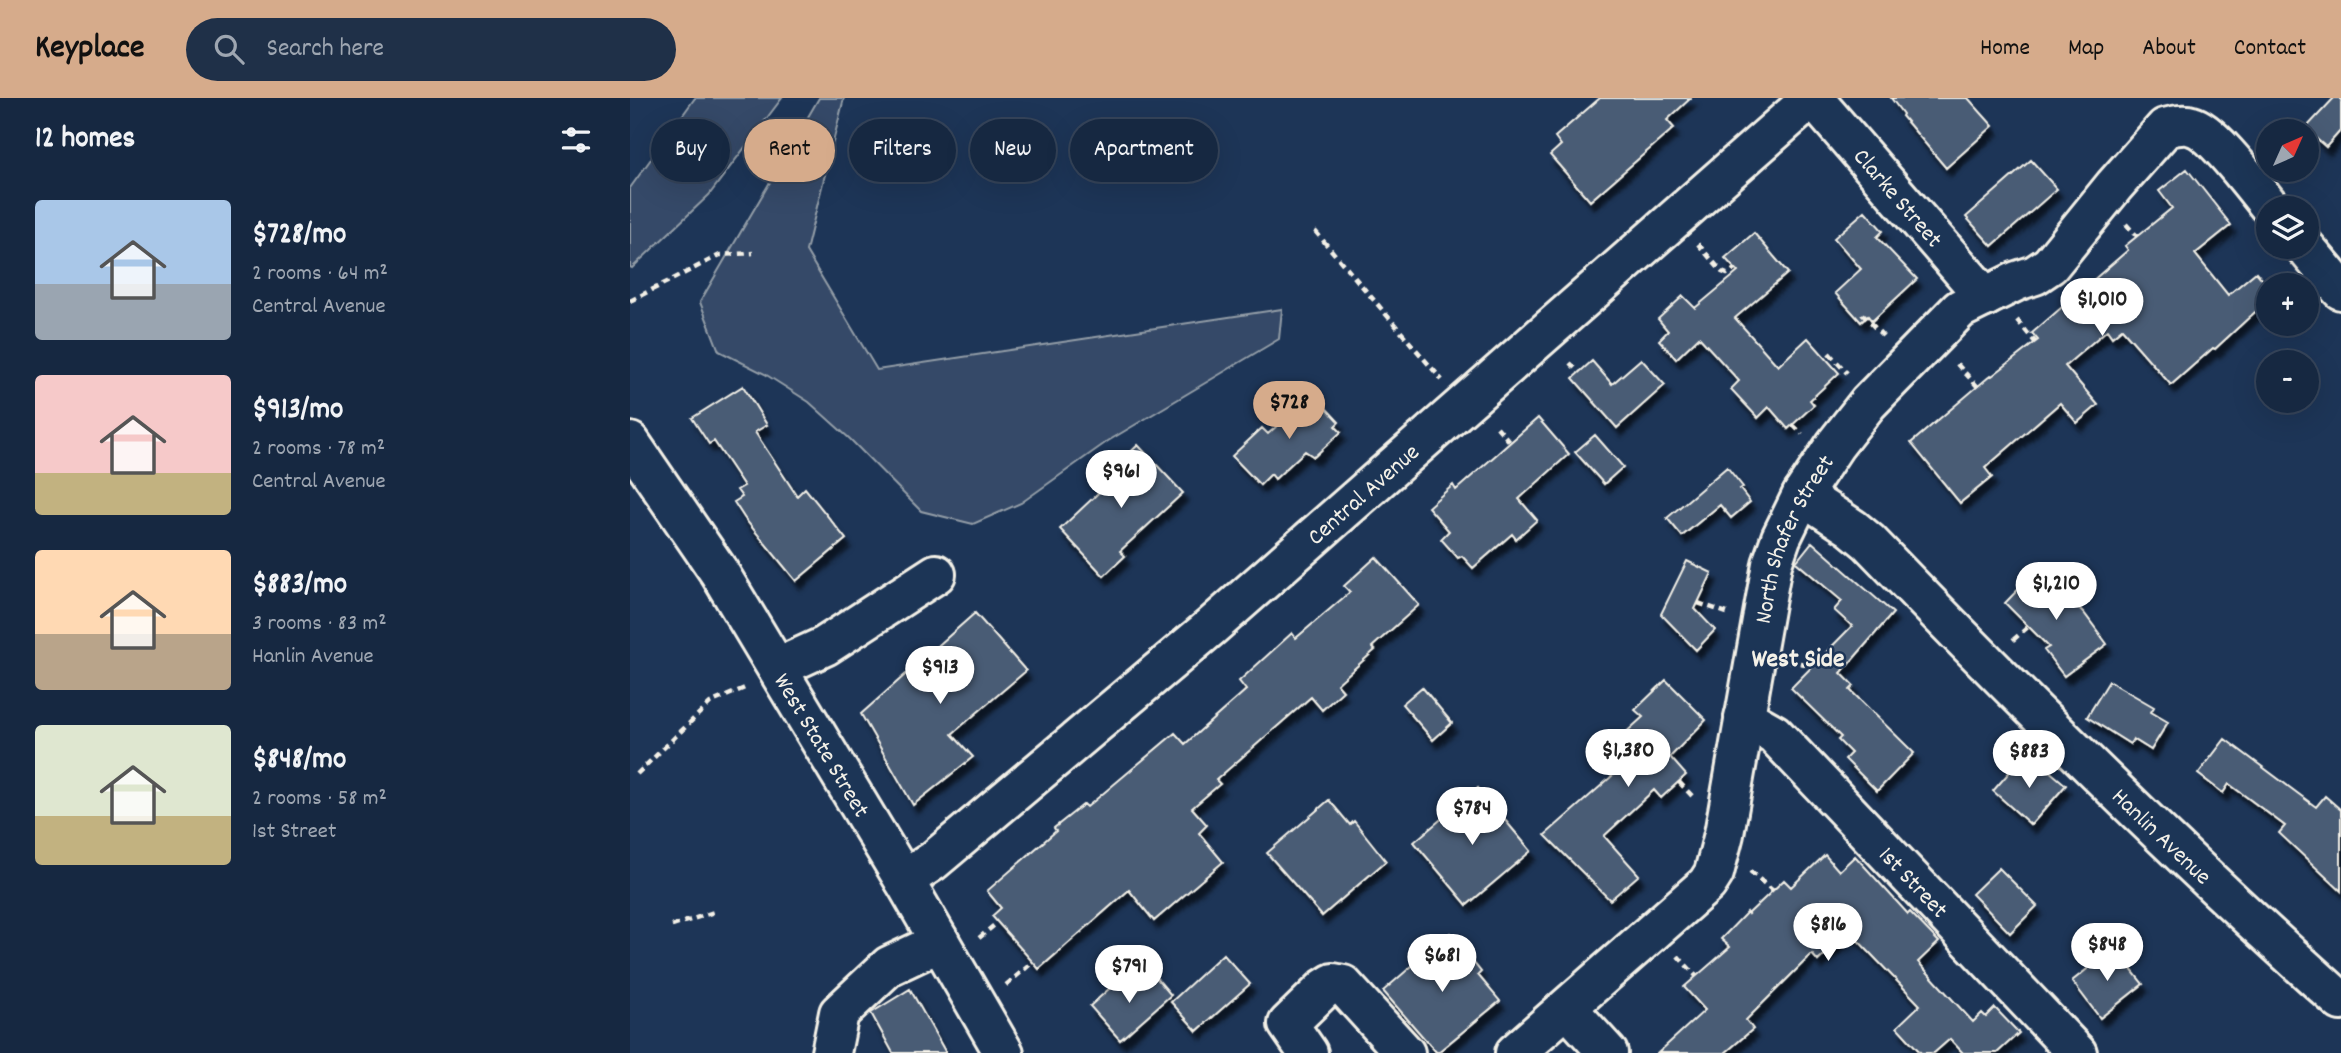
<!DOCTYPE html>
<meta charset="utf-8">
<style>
:root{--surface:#162841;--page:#1f3048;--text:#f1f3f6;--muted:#9ea6b1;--line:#35445a;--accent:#d6ab8b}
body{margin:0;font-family:Dekko,sans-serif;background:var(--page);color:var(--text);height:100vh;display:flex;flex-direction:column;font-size:26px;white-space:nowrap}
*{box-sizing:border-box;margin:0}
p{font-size:23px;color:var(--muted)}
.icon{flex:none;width:38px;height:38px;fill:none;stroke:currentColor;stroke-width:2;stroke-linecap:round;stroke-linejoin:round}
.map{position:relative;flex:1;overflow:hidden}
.side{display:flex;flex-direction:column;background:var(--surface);width:630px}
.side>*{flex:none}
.banner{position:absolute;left:21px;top:21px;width:665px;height:63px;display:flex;gap:14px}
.needle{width:46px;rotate:45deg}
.buttons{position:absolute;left:1626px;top:21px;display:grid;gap:14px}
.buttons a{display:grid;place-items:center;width:63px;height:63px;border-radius:50%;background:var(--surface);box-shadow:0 7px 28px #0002,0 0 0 2px var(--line);font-size:35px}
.price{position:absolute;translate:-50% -60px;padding:0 16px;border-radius:24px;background:#fff;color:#222;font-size:23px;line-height:46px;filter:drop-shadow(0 2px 4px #0008)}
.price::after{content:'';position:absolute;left:50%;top:42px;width:21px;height:16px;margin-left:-10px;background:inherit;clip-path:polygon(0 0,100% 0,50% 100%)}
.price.selected{background:var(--accent);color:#111}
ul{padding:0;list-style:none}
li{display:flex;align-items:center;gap:21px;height:175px;padding:0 35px}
li span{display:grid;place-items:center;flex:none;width:196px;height:140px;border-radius:7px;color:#555}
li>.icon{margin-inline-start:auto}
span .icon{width:84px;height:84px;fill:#fffc;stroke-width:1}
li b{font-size:30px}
h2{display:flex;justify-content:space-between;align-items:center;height:84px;padding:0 35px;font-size:30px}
.pill{padding:0 24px;border-radius:32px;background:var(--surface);box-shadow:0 7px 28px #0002,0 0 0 2px var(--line);font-size:24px;line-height:63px}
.pill.selected{background:var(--accent);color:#111}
header{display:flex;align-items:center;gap:42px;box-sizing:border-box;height:98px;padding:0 35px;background:var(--accent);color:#111}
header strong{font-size:33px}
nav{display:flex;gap:38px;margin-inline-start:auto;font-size:24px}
.search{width:490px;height:63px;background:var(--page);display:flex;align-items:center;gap:18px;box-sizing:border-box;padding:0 24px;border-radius:38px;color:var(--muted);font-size:26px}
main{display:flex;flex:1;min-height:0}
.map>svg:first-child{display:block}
.green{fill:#354a67;stroke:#949ea8;stroke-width:2}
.building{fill:#485b74;stroke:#f4f1e8;stroke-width:2;filter:url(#shadow)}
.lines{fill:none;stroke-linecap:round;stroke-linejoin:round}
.minor-casing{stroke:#f4f1e8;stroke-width:44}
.path{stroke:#f4f1e8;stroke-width:4.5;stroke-dasharray:7 5;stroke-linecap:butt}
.minor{stroke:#1d3557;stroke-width:38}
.labels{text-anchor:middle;stroke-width:5;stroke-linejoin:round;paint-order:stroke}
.street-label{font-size:24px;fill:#f4f1e8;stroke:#1d3557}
.neighbourhood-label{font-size:26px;font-weight:bold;fill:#f4f1e8;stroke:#1d3557}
</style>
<header>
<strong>Keyplace</strong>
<div class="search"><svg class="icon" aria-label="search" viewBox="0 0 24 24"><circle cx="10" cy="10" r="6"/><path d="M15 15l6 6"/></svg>Search here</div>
<nav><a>Home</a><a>Map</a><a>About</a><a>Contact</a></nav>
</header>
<main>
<section class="side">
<h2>12 homes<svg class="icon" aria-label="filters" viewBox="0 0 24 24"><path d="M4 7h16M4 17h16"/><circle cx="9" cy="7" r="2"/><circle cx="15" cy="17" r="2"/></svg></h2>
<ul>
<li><span style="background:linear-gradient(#a9c7e8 60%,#9aa5b1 0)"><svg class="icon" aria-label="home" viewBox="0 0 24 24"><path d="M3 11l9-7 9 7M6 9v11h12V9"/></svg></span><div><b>$728/mo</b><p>2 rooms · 64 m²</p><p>Central Avenue</p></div></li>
<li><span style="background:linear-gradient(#f6c9c9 70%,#c2b280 0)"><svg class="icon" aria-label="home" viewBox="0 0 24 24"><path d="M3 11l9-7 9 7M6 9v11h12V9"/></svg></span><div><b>$913/mo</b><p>2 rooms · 78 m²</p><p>Central Avenue</p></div></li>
<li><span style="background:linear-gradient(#ffd9b3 60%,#b9a48a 0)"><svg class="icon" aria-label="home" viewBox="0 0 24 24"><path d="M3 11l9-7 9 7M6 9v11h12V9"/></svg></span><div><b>$883/mo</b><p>3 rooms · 83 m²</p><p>Hanlin Avenue</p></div></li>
<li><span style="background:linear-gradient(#dfe7d0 65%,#c2b280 0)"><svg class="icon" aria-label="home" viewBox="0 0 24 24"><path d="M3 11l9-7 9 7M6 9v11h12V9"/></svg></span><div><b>$848/mo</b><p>2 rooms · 58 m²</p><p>1st Street</p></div></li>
</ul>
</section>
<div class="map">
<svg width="1711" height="955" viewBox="0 0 1711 955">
<defs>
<filter id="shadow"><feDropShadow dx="4.5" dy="8" stdDeviation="2" flood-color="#0009"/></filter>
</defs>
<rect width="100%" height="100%" fill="#1d3557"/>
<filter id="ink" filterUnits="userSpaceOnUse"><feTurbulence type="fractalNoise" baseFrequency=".0143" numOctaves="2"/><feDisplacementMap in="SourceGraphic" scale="14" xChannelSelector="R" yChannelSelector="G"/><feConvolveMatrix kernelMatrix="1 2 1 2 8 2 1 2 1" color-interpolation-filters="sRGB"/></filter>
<g filter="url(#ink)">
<path class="green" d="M65,0H152L79,97L2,170L0,169V90Z
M189,0H214L176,153L247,272L652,211L649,241L478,343L391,405L343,426L291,413L220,341L179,304L135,276L89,253L70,204Z"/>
<path class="building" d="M970,0H1061L1037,22L1044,30L960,103L920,57L931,47L925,39Z
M1261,0H1338L1363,28L1316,70L1272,18L1273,16Z
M1704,0H1711V32L1696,49L1675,31Z
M1401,62L1427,91L1362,148L1336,119Z
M1557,71L1601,127L1565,156L1598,197L1626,174L1638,188V202L1585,251L1583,250L1541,287L1492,231L1482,239L1477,232L1435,268L1468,307L1447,325L1430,305L1355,370L1362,379L1330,405L1281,345L1361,277L1362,278L1408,242L1402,235L1498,152L1495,148L1542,110L1529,93Z
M1235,113L1253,133L1247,139L1287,181L1242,223L1238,218L1231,224L1205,195L1231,171L1204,140Z
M1124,135L1158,175L1105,220L1148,268L1178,240L1209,275L1180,302L1184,307L1158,331L1139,309L1128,320L1101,291L1109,283L1069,239L1046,261L1029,242L1038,233L1028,221L1053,198L1065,210L1108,174L1095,160Z
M1011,261L1035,287L987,330L943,280L962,263L982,286Z
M113,288L137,327L125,334L167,398L175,390L216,441L166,483L115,421L104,404L112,399L107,392L114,388L84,343L79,346L62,320Z
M683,296L709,324L705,328L711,334L684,359L675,353L645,381L641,376L630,387L602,358L632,330L638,336Z
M908,320L939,356L889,401L907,422L886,441L882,436L843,470L832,458L828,460L811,441L819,433L798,409L823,387L826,392Z
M965,337L993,369L974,386L945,354Z
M508,347L553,395L490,453L495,458L474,478L430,431L479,385L474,379Z
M1097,369L1113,389L1110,391L1120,404L1101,420L1090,407L1052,438L1037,420Z
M1182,444L1263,515L1211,575L1224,588L1220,592L1284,655L1247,693L1215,661L1221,655L1208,642L1211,639L1161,590L1222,528L1204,512L1212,503L1166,464Z
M746,459L789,507L742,549L745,552L707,586L713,593L692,612L681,599L586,682L590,686L562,710L577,727L569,735L593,764L524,823L499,792L409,871L362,818L371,810L357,793L426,733L424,730L454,706L457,709L545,635L555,646L616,592L609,583L662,535L666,540L720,494L714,488Z
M1057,463L1082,475L1065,511L1085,532L1066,552L1031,516Z
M1409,470L1454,515L1477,546L1434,578L1414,552L1419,549L1375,505Z
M345,515L396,573L322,636L343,659L283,707L231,616Z
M1036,582L1076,622L1040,659L1056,677L1031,700L1024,692L974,738L1009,777L980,802L915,737L998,664L982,647L1013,619L1005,612Z
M1479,583L1524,609L1521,614L1538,624L1521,652L1503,641L1500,646L1457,619Z
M792,589L822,625L803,642L772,606Z
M1595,641L1686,709L1695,698L1711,712V793L1649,735L1655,728L1599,686L1593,695L1568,676Z
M1405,661L1436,687L1401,727L1363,693L1390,662L1398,669Z
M848,690L901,753L837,807L784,744Z
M699,702L720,727L724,723L756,763L692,818L637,755Z
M1195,757L1209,773L1225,758L1278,816L1280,814L1309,844L1288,864L1343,924L1352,915L1356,919L1365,910L1389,935L1367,955H1333L1320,941L1304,955H1291L1267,929L1290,907L1219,833L1188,863L1182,856L1116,922L1123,931L1095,955H1028L1075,912L1054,889L1100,849L1091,841L1117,814L1118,816L1154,782L1161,789Z
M1369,770L1407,808L1380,835L1342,796Z
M820,835L851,874L848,877L870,903L807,955L753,893Z
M1484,850L1513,886L1470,920L1442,883Z
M593,856L620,886L567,933L541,904Z
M524,877L541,897L490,942L460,908L491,880L504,895Z
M280,891L316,955H263L241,915Z"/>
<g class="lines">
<defs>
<g id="minor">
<path id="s1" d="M1183,0L1355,199"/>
<path d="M1675,149L1711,192"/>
<path id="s2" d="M0,344L89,474L274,782L374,955"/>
<path id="s3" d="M1172,397L1222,430L1239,444C1391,602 1547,757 1711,903"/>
<path d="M147,570L195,548L306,476"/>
<path id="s4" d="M1114,619L1144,636L1447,955"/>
<path id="s5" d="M274,782L303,763L581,529L1182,0"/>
<path d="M937,910L978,955"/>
<path d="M201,955L209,915L259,868L310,844"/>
<path d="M678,955L658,926L695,890L703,885L713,887L775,955"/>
<path id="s6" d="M885,955L1077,786L1084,775L1094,736L1142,466L1151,440L1172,397L1205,347L1238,305L1330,211L1387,183L1405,177L1420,167L1484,88L1535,30C1543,28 1553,25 1562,28C1583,33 1626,92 1641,110"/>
</g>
</defs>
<use href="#minor" class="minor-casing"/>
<path class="path" d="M1496,126L1507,138
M685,133L812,282
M1068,146L1092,174L1097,176L1105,171
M0,203L90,157L123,155
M1232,216L1253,238
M1387,222L1405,244
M1199,255L1217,275
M940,265L949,274
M1327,266L1348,289
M1163,327L1172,336
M867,329L880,344
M1068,505L1097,515
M1383,542L1398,529
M1158,563L1175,566L1180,571
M7,676L80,605L117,589
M1049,684L1065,701
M1120,773L1143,793
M42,828L87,813
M349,840L367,825
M1048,858L1066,878
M376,887L403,864"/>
<use href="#minor" class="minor"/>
</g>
</g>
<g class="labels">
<g class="street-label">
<text dy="8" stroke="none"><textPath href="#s1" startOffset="131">Clarke Street</textPath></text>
<text dy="8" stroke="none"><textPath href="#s5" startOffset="600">Central Avenue</textPath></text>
<text dy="8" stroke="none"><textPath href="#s6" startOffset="614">North Shafer Street</textPath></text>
<text dy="8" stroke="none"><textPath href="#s2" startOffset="359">West State Street</textPath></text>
<text dy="8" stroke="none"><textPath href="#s3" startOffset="497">Hanlin Avenue</textPath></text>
<text dy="8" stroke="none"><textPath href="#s4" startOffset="238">1st Street</textPath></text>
</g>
<g class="neighbourhood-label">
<text x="1168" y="568">West Side</text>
</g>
</g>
</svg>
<div class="buttons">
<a><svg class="needle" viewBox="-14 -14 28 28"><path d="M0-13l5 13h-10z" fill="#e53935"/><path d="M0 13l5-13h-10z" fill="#9ea6b1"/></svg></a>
<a><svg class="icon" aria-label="layers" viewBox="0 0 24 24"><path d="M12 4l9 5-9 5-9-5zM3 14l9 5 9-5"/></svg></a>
<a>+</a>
<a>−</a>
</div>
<b class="price" style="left:1472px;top:240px">$1,010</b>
<b class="price selected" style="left:659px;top:343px">$728</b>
<b class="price" style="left:491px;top:412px">$961</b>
<b class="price" style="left:1426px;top:524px">$1,210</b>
<b class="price" style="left:310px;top:608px">$913</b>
<b class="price" style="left:998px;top:691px">$1,380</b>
<b class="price" style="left:1399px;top:692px">$883</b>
<b class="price" style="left:842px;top:749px">$784</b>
<b class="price" style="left:1198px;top:865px">$816</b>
<b class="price" style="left:1477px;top:885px">$848</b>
<b class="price" style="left:812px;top:896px">$681</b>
<b class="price" style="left:499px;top:907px">$791</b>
<div class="banner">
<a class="pill">Buy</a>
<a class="pill selected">Rent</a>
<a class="pill">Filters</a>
<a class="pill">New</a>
<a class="pill">Apartment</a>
</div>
</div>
</main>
